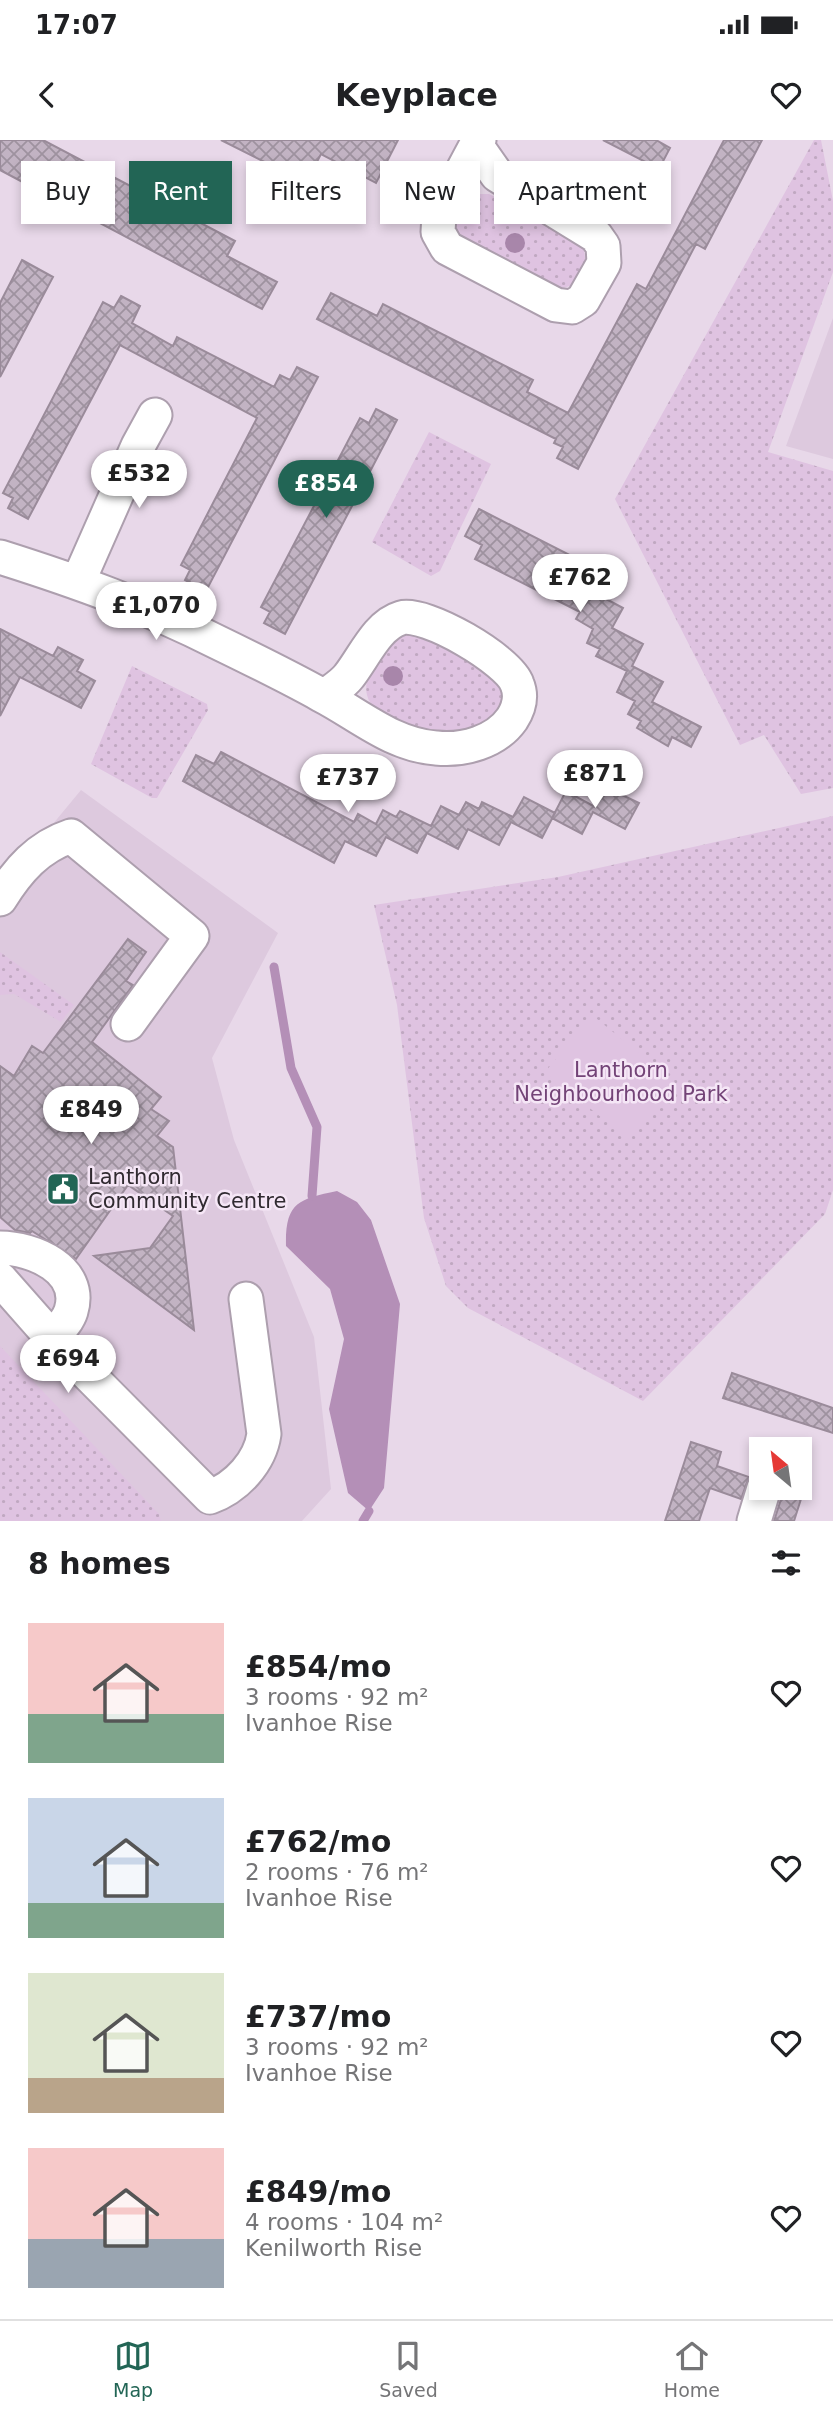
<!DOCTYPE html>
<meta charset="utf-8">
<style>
:root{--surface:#fff;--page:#f6f6f6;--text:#202124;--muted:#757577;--line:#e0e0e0;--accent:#226555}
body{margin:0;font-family:"DejaVu Sans",sans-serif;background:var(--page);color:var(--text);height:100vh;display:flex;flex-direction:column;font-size:26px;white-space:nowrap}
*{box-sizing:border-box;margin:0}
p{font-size:23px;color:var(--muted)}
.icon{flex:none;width:38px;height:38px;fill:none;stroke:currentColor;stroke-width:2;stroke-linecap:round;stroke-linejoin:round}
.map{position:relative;height:1381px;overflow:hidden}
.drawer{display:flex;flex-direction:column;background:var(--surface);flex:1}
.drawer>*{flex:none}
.banner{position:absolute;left:21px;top:21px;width:791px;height:63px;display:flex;gap:14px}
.needle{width:46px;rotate:331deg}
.tools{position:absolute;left:749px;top:1297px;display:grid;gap:14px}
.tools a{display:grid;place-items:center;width:63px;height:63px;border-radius:0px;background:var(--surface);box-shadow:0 4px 10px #0003;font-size:35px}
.price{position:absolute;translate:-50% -60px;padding:0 16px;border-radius:24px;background:#fff;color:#222;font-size:23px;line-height:46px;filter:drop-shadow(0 2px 4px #0008)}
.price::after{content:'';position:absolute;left:50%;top:42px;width:21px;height:16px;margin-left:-10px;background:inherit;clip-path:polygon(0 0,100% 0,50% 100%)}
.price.active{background:var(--accent);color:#fff}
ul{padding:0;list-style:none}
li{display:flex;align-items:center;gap:21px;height:175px;padding:0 28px}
li span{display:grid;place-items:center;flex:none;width:196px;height:140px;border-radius:0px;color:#555}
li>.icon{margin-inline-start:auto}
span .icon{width:84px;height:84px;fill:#fffc;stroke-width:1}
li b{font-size:30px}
h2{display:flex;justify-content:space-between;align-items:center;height:84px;padding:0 28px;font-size:30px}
.chip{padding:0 24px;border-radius:0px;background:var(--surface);box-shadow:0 4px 10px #0003;font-size:24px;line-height:63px}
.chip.active{background:var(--accent);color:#fff}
.status{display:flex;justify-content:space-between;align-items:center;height:49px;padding:0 35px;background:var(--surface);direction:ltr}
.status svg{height:19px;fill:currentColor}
header{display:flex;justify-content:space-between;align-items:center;height:91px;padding:0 28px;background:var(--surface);font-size:32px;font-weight:700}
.menu{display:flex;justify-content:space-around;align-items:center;height:98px;border-top:2px solid var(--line);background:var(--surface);font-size:19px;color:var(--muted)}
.menu a{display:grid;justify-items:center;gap:4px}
.menu .active{color:var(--accent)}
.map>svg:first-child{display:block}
.built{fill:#ddc9de}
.grass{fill:url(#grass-dots)}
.garden{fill:#dfc3e1}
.water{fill:#b48fb7}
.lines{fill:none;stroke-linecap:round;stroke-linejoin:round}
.stream{stroke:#b48fb7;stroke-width:9}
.building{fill:url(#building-cross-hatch);stroke:#9a8b9a;stroke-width:2}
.minor-casing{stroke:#ad9fae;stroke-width:37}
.minor{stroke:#fff;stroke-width:33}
.tree{fill:#a886aa}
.labels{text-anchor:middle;stroke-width:5;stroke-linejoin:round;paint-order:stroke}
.park-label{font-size:21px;fill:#734377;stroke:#f5e6f6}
.poi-label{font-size:21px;fill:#302a30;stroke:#f5e6f6;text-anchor:start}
</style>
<div class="status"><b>17:07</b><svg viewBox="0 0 49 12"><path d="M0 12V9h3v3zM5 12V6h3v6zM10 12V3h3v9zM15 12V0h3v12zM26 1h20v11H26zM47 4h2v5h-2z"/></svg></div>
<header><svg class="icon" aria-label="back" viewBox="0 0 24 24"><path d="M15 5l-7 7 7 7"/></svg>Keyplace<svg class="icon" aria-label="heart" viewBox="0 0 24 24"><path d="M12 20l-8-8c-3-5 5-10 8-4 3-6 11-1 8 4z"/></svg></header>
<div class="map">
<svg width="833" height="1381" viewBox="0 0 833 1381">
<defs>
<pattern id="grass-dots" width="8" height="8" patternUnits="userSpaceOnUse" patternTransform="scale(1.75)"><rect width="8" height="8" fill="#dfc3e1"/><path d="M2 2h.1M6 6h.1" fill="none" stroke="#c0a8c1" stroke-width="1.8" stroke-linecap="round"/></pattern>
<pattern id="building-cross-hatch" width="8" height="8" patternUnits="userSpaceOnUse" patternTransform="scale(1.75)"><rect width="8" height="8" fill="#c2b3c3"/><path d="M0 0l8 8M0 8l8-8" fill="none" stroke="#9e929f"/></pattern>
</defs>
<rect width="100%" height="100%" fill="#e8d8e9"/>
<path class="built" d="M833,178V319L786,306Z
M81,650L278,793L212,918L234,1000L314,1197L331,1349L302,1381H0V748Z"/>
<path class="grass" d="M814,0H821L833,61V132L768,312L833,331V648L801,654L764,595L740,605L615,359Z
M473,54H489L575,97L584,110L586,124L573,145L560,149L457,95L453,83L464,58Z
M429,292L491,324L440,431L431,436L372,402Z
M417,490L500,535C521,582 463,599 427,596C415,595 400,582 389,576C379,571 370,567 367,555C362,537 382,512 390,496Z
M132,526L207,564L208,570L157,658H152L91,624Z
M833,676V1050L825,1074L643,1261L468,1168L446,1146L424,1078L397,865L374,765L558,737Z
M0,812L74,865L61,882L14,854L0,855Z
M0,1206L159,1374L161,1381H0Z"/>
<path class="garden" d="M592,875L675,942L628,999L545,932Z"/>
<path class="water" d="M337,1051L357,1062L371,1080L400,1164L384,1348L369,1371L348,1353L329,1269L344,1199L330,1149L286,1106C285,1063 298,1059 337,1051Z"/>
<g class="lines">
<path class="stream" d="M274,827L291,928L317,987L312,1056
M363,1381L369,1371"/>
</g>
<path class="building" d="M0,0H43L235,101L227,116L277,142L262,169L0,30Z
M221,0H398L376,43L321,14L306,43Z
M603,0H656L670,8L659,29Z
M724,0H762L705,109L696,104L578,329L557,318L563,307L554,303L556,299L317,179L331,153L377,176L383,164L533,240L527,252L568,273L637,144L646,149Z
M22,120L53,137L0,237V163Z
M121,156L140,166L132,183L173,206L177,197L274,247L280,235L290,240L297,227L318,237L206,451L185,440L190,430L181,425L257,278L120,205L28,379L8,368L13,358L3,353L103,162L114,168Z
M376,269L397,280L285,494L264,483L270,472L261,467L360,278L369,283Z
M479,369L601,431L591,451L623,468L612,488L643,504L632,526L663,542L652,562L701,587L691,607L672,597L668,606L637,588L641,581L628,574L635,561L617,552L627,531L596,516L600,509L587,503L593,489L576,479L580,472L475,419L482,405L465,396Z
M0,489L53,516L58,507L83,520L77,531L95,541L81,568L20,537L0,576Z
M221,612L354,682L358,674L376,684L383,670L396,677L400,671L431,686L441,666L459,675L466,662L479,669L482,662L513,677L524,657L555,673L542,698L511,682L499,705L468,689L458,709L427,693L417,713L386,697L376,716L345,701L334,723L183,641L196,615L214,624Z
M605,647L639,663L625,689L593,672L582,694L552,678L566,651L595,667Z
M128,799L146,812L126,841L133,845L92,902L161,957L151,969L169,981L157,996L173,1007L194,1190L94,1116L150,1108L173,1076L128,1045L76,1119L32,1091L30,1093L15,1090L0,1077V926L14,936L32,906L43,913Z
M732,1233L833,1268V1293L723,1258Z
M691,1302L721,1312L717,1326L749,1337L741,1359L710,1348L699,1381H665Z
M783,1353L801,1359L794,1381H774Z"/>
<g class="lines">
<defs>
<path id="minor" d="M476,5L497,35L596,96L603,106L604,123L583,160L572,167L556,165L447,108L438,92L439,75L479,0
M0,417C76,441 146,466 217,502C252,519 287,536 321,555C358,574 392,605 436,608C463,611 496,602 512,579C519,568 522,556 517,544C509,520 425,471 401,478C377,485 364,517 349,536C343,544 333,550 325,556
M78,442L138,306L155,275
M0,759C18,730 38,707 71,696L192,796L128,884
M0,1108C32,1108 84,1129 71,1171C68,1181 59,1190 52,1198L210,1357C237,1347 260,1322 264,1294L246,1159
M0,1139L52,1198
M754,1381L764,1348"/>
</defs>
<use href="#minor" class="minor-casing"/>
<use href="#minor" class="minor"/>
</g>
<g class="tree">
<circle cx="515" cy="103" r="10"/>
<circle cx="393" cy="536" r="10"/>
</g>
<defs>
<symbol id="civic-square" viewBox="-11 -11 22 22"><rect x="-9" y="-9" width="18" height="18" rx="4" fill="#226555" stroke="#f5e6f6"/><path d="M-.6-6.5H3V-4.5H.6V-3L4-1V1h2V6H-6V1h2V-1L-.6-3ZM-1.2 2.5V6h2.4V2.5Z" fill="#fff"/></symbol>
</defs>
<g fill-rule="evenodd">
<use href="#civic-square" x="44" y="1030" width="38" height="38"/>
</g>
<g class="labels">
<g class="park-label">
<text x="621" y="937">Lanthorn<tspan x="621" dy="24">Neighbourhood Park</tspan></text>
</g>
<g class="poi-label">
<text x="88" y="1044">Lanthorn<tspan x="88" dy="24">Community Centre</tspan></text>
</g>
</g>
</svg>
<div class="tools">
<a><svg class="needle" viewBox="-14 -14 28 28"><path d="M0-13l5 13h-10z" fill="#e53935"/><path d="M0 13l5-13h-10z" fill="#757577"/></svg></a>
</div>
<b class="price" style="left:139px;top:370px">£532</b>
<b class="price active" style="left:326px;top:380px">£854</b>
<b class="price" style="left:580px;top:474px">£762</b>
<b class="price" style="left:156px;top:502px">£1,070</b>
<b class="price" style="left:595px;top:670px">£871</b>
<b class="price" style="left:348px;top:674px">£737</b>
<b class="price" style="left:91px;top:1006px">£849</b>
<b class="price" style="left:68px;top:1255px">£694</b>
<div class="banner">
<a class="chip">Buy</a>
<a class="chip active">Rent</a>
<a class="chip">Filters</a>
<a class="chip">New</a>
<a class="chip">Apartment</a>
</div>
</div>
<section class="drawer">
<h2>8 homes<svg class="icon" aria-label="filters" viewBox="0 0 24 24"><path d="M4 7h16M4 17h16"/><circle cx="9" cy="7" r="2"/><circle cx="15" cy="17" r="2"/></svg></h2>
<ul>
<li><span style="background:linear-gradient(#f6c9c9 65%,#7fa58c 0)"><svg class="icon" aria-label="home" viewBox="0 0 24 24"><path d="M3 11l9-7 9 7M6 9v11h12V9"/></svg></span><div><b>£854/mo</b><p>3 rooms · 92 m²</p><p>Ivanhoe Rise</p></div><svg class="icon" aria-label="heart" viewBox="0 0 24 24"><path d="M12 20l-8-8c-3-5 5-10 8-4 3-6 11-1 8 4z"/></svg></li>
<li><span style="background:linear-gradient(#c9d6e8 75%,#7fa58c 0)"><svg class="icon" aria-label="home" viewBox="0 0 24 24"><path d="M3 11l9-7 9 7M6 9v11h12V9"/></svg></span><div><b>£762/mo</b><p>2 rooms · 76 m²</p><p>Ivanhoe Rise</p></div><svg class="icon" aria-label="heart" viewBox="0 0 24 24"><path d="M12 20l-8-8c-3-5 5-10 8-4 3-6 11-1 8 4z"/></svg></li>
<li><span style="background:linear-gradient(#dfe7d0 75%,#b9a48a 0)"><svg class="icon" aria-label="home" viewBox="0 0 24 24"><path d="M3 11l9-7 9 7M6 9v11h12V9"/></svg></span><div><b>£737/mo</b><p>3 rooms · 92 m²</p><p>Ivanhoe Rise</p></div><svg class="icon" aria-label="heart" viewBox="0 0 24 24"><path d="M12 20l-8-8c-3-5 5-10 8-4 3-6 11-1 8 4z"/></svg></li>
<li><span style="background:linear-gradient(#f6c9c9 65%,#9aa5b1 0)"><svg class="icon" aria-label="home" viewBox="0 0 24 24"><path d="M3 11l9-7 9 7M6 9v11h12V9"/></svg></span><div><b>£849/mo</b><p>4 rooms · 104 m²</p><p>Kenilworth Rise</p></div><svg class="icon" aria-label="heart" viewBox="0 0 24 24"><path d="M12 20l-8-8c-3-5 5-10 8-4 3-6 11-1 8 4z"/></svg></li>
</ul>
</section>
<nav class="menu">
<a class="active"><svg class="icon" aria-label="map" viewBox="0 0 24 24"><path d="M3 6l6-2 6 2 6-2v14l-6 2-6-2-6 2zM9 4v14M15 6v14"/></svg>Map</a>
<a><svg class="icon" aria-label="saved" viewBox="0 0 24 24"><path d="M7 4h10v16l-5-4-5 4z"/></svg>Saved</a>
<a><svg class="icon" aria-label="home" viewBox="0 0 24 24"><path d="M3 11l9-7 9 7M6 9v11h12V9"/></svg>Home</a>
</nav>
